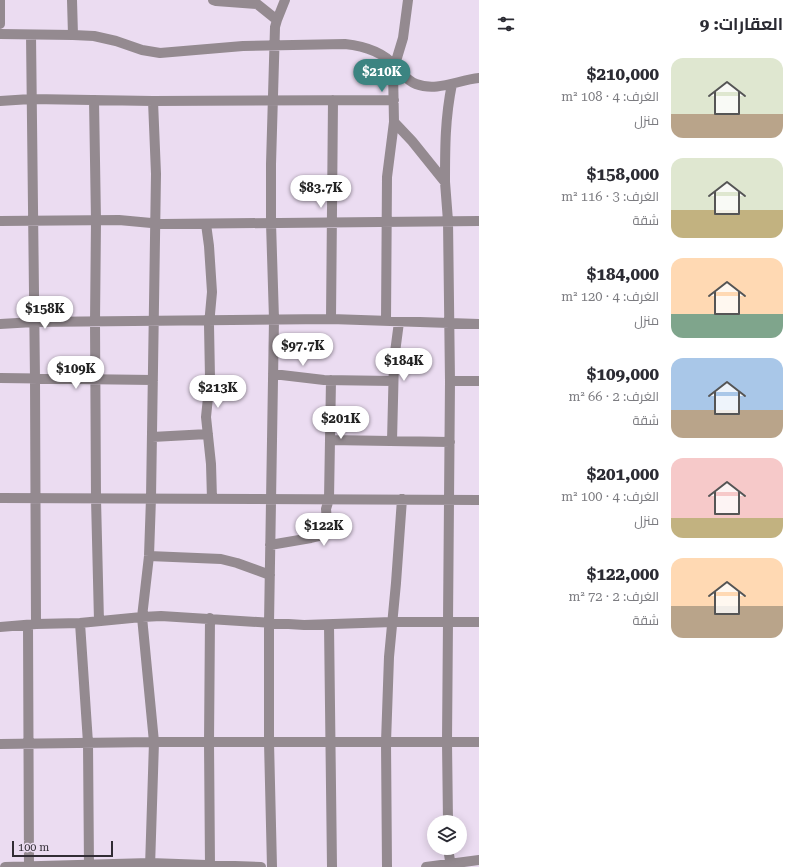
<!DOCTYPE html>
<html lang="ar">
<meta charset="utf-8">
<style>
:root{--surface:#fff;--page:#f7f7f7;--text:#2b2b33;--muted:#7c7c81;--accent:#3c8481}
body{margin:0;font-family:"Roboto Serif",Cairo,serif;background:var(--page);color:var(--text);direction:rtl;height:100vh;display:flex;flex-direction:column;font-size:15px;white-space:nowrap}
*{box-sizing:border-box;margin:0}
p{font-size:13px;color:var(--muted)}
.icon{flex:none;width:22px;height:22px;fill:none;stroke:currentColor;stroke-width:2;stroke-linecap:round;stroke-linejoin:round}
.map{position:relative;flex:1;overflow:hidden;direction:ltr}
.drawer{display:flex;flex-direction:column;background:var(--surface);width:320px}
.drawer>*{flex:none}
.fabs{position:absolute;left:427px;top:815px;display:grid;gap:8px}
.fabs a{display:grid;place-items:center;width:40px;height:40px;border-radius:50%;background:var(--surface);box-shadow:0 2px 10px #0003;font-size:20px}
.scale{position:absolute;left:12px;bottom:10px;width:101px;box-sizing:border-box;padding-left:4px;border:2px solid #312c34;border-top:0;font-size:11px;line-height:14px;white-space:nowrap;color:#312c34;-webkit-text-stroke:3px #ebdcf1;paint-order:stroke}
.price{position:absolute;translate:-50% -34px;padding:0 9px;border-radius:14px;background:#fff;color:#222;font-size:13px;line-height:26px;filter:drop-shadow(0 1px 2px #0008)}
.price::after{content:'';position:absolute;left:50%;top:24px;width:12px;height:9px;margin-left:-6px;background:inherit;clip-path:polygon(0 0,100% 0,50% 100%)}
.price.active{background:var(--accent);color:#fff}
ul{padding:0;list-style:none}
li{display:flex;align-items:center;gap:12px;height:100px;padding:0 16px}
li span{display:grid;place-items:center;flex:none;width:112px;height:80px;border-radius:12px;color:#555}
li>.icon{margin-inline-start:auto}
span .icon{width:48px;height:48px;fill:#fffc;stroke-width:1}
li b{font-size:17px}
h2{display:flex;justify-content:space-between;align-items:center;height:48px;padding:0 16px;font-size:17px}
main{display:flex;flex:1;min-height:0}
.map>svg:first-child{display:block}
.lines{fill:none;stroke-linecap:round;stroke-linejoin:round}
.minor{stroke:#948a90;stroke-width:10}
</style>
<main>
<section class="drawer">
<h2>العقارات: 9<svg class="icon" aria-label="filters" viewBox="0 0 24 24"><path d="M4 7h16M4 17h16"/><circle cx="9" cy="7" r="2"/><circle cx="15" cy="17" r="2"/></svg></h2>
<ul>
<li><span style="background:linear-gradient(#dfe7d0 70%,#b9a48a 0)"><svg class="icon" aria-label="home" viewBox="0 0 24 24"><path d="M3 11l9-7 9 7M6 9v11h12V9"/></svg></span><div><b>$210,000</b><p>الغرف: 4 · 108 m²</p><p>منزل</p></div></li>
<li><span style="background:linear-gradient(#dfe7d0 65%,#c2b280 0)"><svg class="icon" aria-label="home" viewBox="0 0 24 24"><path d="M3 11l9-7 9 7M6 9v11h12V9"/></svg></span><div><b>$158,000</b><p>الغرف: 3 · 116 m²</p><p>شقة</p></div></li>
<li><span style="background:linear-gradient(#ffd9b3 70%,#7fa58c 0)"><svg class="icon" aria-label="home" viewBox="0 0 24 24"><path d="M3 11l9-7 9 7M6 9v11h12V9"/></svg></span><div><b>$184,000</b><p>الغرف: 4 · 120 m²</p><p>منزل</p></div></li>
<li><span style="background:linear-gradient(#a9c7e8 65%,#b9a48a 0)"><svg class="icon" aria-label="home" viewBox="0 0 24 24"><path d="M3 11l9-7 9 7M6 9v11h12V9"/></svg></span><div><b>$109,000</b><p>الغرف: 2 · 66 m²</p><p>شقة</p></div></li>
<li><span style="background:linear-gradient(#f6c9c9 75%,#c2b280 0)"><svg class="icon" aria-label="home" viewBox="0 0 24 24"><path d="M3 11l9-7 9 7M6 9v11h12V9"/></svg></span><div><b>$201,000</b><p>الغرف: 4 · 100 m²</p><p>منزل</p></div></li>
<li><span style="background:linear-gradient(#ffd9b3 60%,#b9a48a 0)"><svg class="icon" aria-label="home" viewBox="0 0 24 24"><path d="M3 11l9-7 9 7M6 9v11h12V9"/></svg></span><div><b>$122,000</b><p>الغرف: 2 · 72 m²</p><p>شقة</p></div></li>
</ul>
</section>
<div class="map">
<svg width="479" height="867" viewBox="0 0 479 867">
<rect width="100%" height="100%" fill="#ebdcf1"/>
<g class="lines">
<path class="minor" d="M72,0L73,35
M213,0L216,1L257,4L277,20
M0,24V0
M0,34L73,35L94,36L116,41L142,50L160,53L243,46L345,44C363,46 383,52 395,66C402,73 406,80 416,84C437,92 458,80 479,78
M31,35L35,379L36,624
M94,100L96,221L95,322L96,499L99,621
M0,101L31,99L153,101L394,100
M394,122L412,141L445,182L448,221L450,381L447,742L448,822
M445,182C445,148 445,118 452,84
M0,221L119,220L162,224L479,221
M206,224L209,246L212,292L209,325L210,378L206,417L211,464L212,499
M331,319L333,100
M386,321L387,177L394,122L393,71L403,38L408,0
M0,324L34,322L331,319L479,324
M273,374L324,380L393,381
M0,378L153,380
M450,381H479
M152,437L208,434
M330,440L450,442
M392,441L394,360L399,322
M0,498L479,500
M270,545L311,538L328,534L326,509L329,499L331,380
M149,556L221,559L237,563L270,575
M80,623L88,743L89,867
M28,625L29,867
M329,625L332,867
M0,627L36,624L80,623L142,617L161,616L304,625L392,622H479
M0,744L154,742H479
M448,848L451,867
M210,865L209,742L210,618
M5,867L150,863L261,867
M150,867L154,742L142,617L149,556L151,498L156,174L153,101
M272,867L269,742V623L274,319L271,223V164L275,27L277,20L285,0
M387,867L386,742L389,657L396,583L402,499
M426,867L479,860"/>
</g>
</svg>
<div class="fabs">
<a><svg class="icon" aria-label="layers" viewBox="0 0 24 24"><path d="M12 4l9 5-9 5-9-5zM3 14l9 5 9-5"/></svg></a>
</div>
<div class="scale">100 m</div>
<b class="price active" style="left:382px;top:93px">$210K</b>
<b class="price" style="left:321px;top:209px">$83.7K</b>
<b class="price" style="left:45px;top:330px">$158K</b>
<b class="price" style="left:303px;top:367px">$97.7K</b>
<b class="price" style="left:404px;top:382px">$184K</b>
<b class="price" style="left:76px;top:390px">$109K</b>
<b class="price" style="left:218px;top:409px">$213K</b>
<b class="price" style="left:341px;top:440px">$201K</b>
<b class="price" style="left:324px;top:547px">$122K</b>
</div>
</main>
